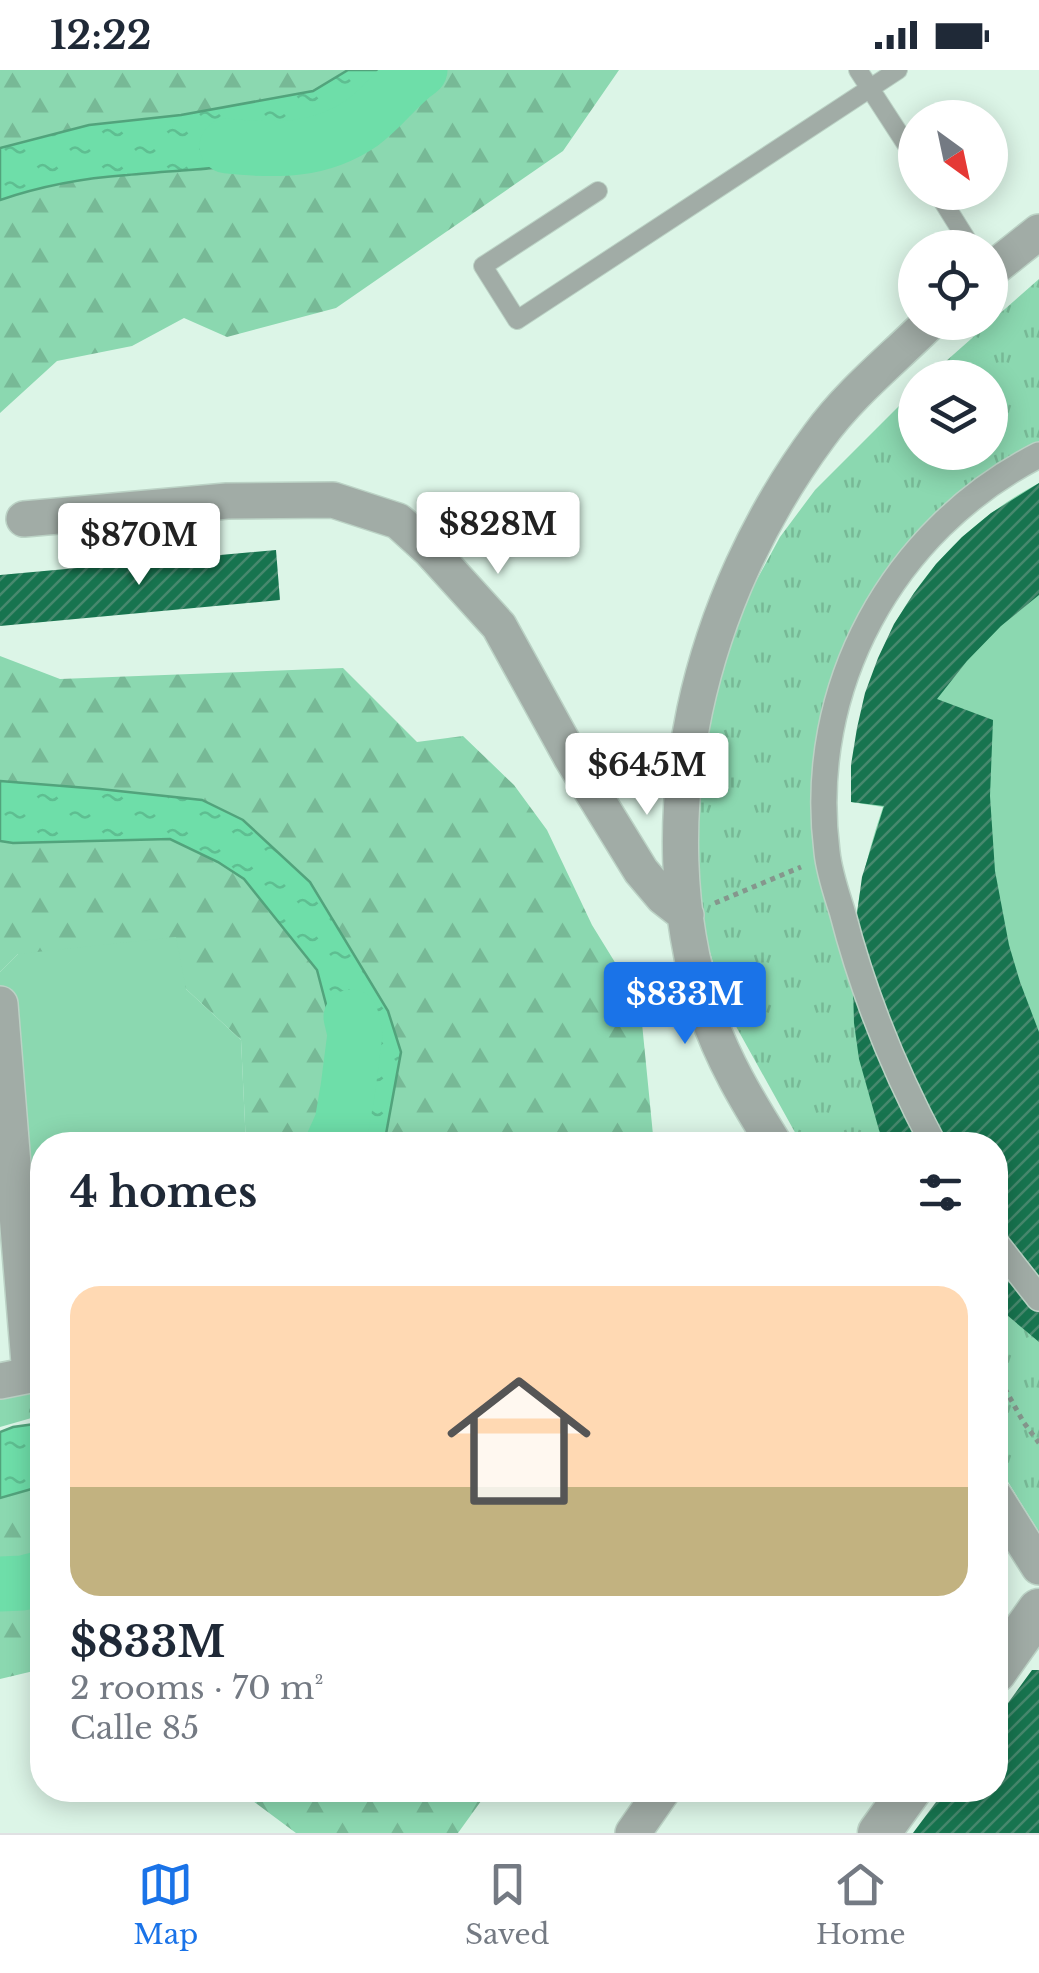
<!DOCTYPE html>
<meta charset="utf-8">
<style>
:root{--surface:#fff;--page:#f2f2f3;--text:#1f2937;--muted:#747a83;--line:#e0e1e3;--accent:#1a73e8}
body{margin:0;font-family:"Libre Baskerville",serif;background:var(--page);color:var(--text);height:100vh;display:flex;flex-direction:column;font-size:38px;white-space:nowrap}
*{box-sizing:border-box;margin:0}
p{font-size:32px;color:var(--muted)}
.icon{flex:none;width:55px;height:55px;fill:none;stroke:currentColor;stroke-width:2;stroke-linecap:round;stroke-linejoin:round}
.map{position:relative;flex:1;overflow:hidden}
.sheet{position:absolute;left:30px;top:1062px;width:978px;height:670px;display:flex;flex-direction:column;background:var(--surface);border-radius:40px;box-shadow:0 5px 25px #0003}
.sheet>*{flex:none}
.needle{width:65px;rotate:147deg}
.buttons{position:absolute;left:898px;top:30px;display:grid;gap:20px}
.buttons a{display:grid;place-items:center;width:110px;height:110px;border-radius:50%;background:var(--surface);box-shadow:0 5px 25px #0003;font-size:50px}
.price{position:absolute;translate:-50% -85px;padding:0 22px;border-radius:10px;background:#fff;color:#222;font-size:32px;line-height:65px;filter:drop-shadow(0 2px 5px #0008)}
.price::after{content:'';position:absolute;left:50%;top:60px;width:30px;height:22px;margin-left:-15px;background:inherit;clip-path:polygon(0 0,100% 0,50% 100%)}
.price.on{background:var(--accent);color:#fff}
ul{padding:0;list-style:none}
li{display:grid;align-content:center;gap:20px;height:530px;padding:0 40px}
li+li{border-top:2px solid var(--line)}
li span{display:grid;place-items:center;height:310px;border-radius:30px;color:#555}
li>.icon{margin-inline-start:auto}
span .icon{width:180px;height:180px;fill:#fffc;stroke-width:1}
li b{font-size:42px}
h2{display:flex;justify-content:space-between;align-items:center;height:120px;padding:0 40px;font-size:42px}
.status{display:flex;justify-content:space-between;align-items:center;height:70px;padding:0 50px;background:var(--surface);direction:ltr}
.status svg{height:28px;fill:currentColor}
.menu{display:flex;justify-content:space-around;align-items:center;height:140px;border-top:2px solid var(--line);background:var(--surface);font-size:28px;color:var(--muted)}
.menu a{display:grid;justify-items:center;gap:5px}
.menu .on{color:var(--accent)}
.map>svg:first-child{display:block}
.grass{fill:url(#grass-tufts)}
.forest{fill:url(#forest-firs)}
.park{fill:url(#park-crowns)}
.pitch{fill:#8bd8b0}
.water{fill:url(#water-ripples);stroke:#52a37c;stroke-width:2.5}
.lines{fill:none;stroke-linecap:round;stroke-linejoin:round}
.river{stroke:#6edea9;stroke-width:55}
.building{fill:url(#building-hatch)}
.service-casing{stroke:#bbd2c5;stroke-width:20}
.pedestrian-casing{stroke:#bbd2c5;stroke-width:28}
.minor-casing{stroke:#bbd2c5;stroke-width:38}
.tertiary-casing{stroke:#bbd2c5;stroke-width:45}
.path{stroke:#85978d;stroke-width:5;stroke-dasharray:5 5;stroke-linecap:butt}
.service{stroke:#a1aca6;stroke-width:18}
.pedestrian{stroke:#a1aca6;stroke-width:25}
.minor{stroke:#a1aca6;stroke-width:35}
.tertiary{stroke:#a1aca6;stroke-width:42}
</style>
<div class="status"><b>12:22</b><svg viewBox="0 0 49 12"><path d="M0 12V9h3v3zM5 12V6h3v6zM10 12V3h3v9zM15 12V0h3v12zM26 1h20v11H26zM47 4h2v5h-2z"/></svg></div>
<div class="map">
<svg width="1039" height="1763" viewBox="0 0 1039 1763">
<defs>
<pattern id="grass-tufts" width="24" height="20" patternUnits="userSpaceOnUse" patternTransform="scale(2.5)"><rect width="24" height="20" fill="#8bd8b0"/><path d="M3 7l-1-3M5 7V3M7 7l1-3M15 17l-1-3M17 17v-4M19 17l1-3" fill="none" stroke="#77b996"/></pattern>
<pattern id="forest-firs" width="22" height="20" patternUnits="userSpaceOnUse" patternTransform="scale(2.5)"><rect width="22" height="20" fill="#8bd8b0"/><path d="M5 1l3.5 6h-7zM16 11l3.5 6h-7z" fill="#77b996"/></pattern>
<pattern id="park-crowns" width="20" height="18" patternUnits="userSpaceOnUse" patternTransform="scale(2.5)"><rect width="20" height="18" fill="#8bd8b0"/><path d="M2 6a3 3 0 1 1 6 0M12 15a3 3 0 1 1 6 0" fill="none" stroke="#77b996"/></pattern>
<pattern id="water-ripples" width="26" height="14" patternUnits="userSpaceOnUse" patternTransform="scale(2.5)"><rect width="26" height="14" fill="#6edea9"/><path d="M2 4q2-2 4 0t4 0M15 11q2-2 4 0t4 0" fill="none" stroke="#5ebe91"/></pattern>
<pattern id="building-hatch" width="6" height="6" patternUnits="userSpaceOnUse" patternTransform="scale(2.5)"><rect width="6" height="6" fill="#17744f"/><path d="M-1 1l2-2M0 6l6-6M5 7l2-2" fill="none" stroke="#47896e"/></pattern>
</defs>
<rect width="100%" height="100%" fill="#dcf5e7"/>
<path class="grass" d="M1039,209V385L930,464L841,613L827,786L934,1075H802L728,942L703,859L695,750L707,633L748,526L780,467L815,420L915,320V382H990V308L928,307Z
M995,1172L1039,1228V1462L995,1391Z"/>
<path class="forest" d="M0,0H348L313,21L181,45L89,55L0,78Z
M440,0H619L563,81L336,238L227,267L184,248L132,276L57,291L0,343V130L27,121L70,112L124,105L216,99L410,28Z
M0,586L60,609L343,598L417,672L463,666L514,715L547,760L592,855L640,933L654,1075H384L401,982L310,812L100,719L0,711Z
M170,769L218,792L244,809L317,900L348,1018L338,1075H246L241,970L186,919L18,884L0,902V771L13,773Z
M42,1416V1599L0,1609V1428Z
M238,1720H489L458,1763H296Z"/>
<path class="park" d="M42,1304V1345L0,1357V1313Z"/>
<path class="pitch" d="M1039,413V1272L995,1235V1075H885C838,963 844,850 883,737L851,732C853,595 916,479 1039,413Z
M176,867L186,919L241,970L246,1075H42V1304L0,934V902L18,884Z"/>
<path class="water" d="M348,0H440C418,27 382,45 350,58C323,69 294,85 265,91C220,100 173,100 127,105C84,108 41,116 0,130V78L89,55L181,45L313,21Z
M0,711L100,719L202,730L243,750L310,812L388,941L401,982L384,1075H338L348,1018L317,900L244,809L218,792L170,769L13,773L0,771Z
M42,1353V1416L0,1428V1362L13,1357Z"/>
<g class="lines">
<path class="river" d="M227,76C276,81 320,82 362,53C383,38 398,15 420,0
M332,1075L342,1053L348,1018L355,964L351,947
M0,1514L23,1513L42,1508"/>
</g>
<path class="building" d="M1039,413V525L1001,556L967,591L937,629L993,650L990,726L995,801L1009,875L1020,912L1039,962V1272L995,1235V1075H885L879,1060L859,989L854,953L852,880L862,807L884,736L851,732V695L857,658L865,623L878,588L894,554L914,523L936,494L962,467L991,443Z
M276,480L280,530L0,556V505Z
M1032,1600H1039V1763H913L945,1720H995V1651Z"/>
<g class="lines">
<defs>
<path id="service" d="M858,0L915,88
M598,121L483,196L517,250L898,0
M937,122L972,178"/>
<path id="pedestrian" d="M934,1075C894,1000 863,923 842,841C836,822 829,802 827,782C806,618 892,460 1039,385
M995,1172L1039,1228"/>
<path id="minor" d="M990,201L1039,162
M24,449L227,431L333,430L398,451L430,480L499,556L571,687L641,801L663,827L686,845
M0,934L30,1305L0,1311
M775,1075C748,1032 722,989 706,940C644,746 700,527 819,366C850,323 893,289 930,252
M995,1427L1039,1497
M633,1763L663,1720"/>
<path id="tertiary" d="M995,1602L1039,1540
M879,1763L910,1720"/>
</defs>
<use href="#service" class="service-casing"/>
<use href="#pedestrian" class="pedestrian-casing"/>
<use href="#minor" class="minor-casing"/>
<use href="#tertiary" class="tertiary-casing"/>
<path class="path" d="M715,833L801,797
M995,1301L1024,1353L1039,1373"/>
<use href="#service" class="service"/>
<use href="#pedestrian" class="pedestrian"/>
<use href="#minor" class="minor"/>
<use href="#tertiary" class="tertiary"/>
</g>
</svg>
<div class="buttons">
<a><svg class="needle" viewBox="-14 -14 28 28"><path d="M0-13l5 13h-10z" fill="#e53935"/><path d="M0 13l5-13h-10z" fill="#747a83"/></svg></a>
<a><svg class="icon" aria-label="locate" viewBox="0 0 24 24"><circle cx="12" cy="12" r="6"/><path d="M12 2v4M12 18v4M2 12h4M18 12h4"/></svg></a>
<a><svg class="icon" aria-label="layers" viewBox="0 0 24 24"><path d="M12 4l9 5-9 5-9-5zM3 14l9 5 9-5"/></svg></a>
</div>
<b class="price" style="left:498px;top:507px">$828M</b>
<b class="price" style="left:139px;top:518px">$870M</b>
<b class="price" style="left:647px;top:748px">$645M</b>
<b class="price on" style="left:685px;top:977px">$833M</b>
<section class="sheet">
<h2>4 homes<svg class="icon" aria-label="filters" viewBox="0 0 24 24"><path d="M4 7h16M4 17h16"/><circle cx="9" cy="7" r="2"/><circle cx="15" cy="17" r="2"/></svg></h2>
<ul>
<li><span style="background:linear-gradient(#ffd9b3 65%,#c2b280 0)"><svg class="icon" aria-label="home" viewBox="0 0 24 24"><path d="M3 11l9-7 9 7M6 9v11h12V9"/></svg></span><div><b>$833M</b><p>2 rooms · 70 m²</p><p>Calle 85</p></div></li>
</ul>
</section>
</div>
<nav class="menu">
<a class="on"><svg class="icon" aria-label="map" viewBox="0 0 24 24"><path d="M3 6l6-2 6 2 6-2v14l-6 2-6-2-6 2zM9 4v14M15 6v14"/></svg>Map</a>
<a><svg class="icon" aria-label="saved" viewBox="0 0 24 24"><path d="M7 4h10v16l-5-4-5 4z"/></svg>Saved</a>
<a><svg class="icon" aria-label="home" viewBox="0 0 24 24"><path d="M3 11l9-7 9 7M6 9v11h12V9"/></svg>Home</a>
</nav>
